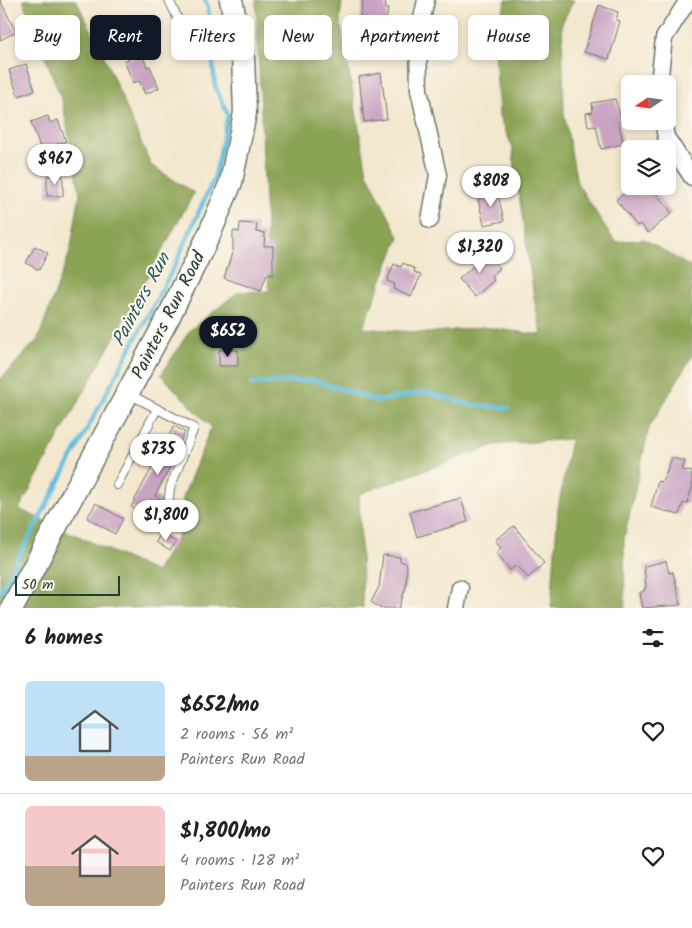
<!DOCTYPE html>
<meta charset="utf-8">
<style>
:root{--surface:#fff;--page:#f6f6f6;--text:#222;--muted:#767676;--line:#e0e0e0;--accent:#111827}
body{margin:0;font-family:Kalam,sans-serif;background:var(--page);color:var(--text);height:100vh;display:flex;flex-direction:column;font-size:19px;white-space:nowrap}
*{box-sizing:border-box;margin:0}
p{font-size:16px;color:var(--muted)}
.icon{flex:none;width:28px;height:28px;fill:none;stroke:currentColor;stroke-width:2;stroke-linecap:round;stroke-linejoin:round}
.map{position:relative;height:608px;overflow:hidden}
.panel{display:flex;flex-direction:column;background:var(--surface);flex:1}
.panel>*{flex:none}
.hud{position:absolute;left:15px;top:15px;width:662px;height:45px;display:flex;gap:10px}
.needle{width:32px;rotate:257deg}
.fabs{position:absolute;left:621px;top:75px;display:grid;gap:10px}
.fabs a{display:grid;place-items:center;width:55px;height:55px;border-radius:8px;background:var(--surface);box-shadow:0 2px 8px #0003;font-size:25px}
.scale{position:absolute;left:15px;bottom:12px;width:105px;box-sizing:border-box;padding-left:5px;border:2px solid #1f3d34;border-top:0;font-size:14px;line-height:18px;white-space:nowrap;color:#1f3d34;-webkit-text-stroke:4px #fbf7ec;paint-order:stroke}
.price{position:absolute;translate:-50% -42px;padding:0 11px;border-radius:18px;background:#fff;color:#222;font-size:16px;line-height:32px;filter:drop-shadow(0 1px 2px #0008)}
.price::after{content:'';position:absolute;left:50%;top:30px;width:15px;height:11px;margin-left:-8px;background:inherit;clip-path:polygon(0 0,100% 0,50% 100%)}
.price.on{background:var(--accent);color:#fff}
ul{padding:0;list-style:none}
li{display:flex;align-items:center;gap:15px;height:125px;padding:0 25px}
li+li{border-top:1px solid var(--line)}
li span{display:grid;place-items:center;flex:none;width:140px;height:100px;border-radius:8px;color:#555}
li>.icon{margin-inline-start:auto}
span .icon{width:60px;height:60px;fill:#fffc;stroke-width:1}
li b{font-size:21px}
h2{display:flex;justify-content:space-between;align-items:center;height:60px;padding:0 25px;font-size:21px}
.chip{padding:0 18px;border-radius:8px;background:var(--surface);box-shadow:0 2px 8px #0003;font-size:18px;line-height:45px}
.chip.on{background:var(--accent);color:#fff}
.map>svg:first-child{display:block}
.forest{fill:#8ba354;stroke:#557044}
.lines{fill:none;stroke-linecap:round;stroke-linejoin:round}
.stream{stroke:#5cbcdb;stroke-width:4.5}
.building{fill:#c9a3c2}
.lane-casing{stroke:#69786a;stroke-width:10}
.street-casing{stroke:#69786a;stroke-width:19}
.secondary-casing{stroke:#69786a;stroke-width:25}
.lane{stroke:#fff;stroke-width:8}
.street{stroke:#fff;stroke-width:16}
.secondary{stroke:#fff;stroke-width:22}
.labels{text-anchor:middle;stroke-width:4;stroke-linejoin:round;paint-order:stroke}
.street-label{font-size:18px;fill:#1f3d34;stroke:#fbf7ec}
.water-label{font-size:19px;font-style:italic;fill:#2e5d5e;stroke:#fbf7ec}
</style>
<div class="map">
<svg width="692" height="608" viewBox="0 0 692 608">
<rect width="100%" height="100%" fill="#fbf7ec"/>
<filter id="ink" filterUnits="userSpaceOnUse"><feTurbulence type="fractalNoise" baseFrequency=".02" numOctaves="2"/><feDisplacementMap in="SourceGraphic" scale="10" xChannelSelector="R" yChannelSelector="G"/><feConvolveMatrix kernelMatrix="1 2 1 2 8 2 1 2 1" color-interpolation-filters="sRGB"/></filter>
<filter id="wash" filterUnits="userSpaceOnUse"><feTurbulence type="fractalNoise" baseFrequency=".0096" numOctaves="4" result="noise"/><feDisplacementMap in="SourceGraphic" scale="20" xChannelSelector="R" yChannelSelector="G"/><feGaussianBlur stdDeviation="1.12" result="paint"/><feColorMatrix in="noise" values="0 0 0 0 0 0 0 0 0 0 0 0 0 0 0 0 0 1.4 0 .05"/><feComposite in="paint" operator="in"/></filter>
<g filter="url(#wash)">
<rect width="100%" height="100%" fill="#f3e7cd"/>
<path class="forest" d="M23,0H76L101,49L151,165L194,193L19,509L156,572L182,529L183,497L211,427L161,375L190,330L238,292L269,291L256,0H342L340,22L367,173L399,237L363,328L426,333L483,327L542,335L535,304L512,146L499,116L494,34L506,0H574L562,23L564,113L577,183L615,242L644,239L691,267L692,356L649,428L624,539L625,608H551L558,508L571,439L495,445L359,494L363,608H0V380L38,339L70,252L80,193L62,101Z"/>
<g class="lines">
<path class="stream" d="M252,384L313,380L378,401L425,392L471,405L508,408
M0,592L175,265L215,176L228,115L215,86L208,8L205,0"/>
</g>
<g id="blocks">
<path class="building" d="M0,0L16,32L0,40Z
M363,0H385L386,9H388L383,38L358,34Z
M599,5L618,12L616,20L620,21L609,59L584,52Z
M142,54L147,67L150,66L159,88L145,94L139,81L133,83L124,61Z
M26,64L35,90L18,96L9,70Z
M381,73L387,119L364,122L359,77Z
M615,99L622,121L619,122L623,144L601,149L596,126L588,127L586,113L593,112L592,103Z
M48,116L50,123L58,120L66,141L41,150L31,122Z
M47,176H63V196H47Z
M633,186H650L672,213L648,233L640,224L637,226L616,200Z
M497,190L504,221L484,225L477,194Z
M240,223L257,224L256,232L265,233L264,246H273V275L267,274L261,291L224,278L233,250V231L239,232Z
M35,246L48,253L39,270L26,263Z
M484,251L500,268L491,276L494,280L475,297L459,279L478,262L475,259Z
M403,263L415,269L414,272L421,275L411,297L393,289L395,284L387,281L394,264L401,267Z
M219,350H238V366H219Z
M174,426L185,432L180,442L182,443L178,452L155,496L163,501L154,519L131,507Z
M672,458L685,461L682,470L692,472V488L687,504L683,503L679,515L651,507L658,481L662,482Z
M461,498L468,522L417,537L410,512Z
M96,503L123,519L115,534L87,518Z
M514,526L544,563L528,578L517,565L510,570L496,553L501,548L495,540Z
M161,533L176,542L170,551L156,542Z
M383,555L400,557V561L406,563L407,566L406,586L399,608H380L371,602L379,587Z
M666,561L669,573L673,572L681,605L642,608L639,593L644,591L646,586L644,566Z"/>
</g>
</g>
<g filter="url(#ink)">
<use href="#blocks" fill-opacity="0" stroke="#69786a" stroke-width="1"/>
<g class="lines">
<defs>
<path id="lane" d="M169,0L183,30L184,48
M129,394L194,428L170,488L167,517
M117,485L157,409"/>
<path id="street" d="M426,0L418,37L419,90L438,175L430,220
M659,84L664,38L688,0
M663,121L666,137L692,177
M456,608L460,588"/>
<path id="secondary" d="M12,608L169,316L209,235L231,182L245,113L243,56L231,0"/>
</defs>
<use href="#lane" class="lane-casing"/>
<use href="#street" class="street-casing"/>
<use href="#secondary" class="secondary-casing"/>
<use href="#lane" class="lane"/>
<use href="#street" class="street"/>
<use href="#secondary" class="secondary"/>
</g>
</g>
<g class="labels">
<g class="street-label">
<text transform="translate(168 315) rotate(-63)" y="6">Painters Run Road</text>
</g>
<g class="water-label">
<text transform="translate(140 299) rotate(-62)" y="7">Painters Run</text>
</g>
</g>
</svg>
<div class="fabs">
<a><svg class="needle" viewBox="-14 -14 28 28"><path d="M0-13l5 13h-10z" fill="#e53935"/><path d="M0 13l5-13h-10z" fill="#767676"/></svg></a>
<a><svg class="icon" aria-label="layers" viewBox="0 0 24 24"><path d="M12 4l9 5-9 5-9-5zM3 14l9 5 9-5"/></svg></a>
</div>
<div class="scale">50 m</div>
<b class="price" style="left:55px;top:186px">$967</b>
<b class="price" style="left:491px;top:208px">$808</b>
<b class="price" style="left:480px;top:274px">$1,320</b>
<b class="price on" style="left:228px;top:358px">$652</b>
<b class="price" style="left:158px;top:476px">$735</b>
<b class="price" style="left:166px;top:542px">$1,800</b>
<div class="hud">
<a class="chip">Buy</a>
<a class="chip on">Rent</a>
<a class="chip">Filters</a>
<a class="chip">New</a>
<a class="chip">Apartment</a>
<a class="chip">House</a>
</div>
</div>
<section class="panel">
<h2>6 homes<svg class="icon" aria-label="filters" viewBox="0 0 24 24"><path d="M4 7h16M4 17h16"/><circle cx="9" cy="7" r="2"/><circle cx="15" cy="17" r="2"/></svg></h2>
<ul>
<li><span style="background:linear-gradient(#bfe0f5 75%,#b9a48a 0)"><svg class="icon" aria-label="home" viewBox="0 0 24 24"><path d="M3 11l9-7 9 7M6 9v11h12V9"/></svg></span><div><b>$652/mo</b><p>2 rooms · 56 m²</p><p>Painters Run Road</p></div><svg class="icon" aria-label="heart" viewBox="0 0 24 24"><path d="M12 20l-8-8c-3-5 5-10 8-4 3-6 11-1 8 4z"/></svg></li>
<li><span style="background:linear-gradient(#f6c9c9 60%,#b9a48a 0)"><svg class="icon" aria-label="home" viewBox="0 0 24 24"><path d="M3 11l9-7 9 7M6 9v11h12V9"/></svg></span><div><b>$1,800/mo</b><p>4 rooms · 128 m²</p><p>Painters Run Road</p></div><svg class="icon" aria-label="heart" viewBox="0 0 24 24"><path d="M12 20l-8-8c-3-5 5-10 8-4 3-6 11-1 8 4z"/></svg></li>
</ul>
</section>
